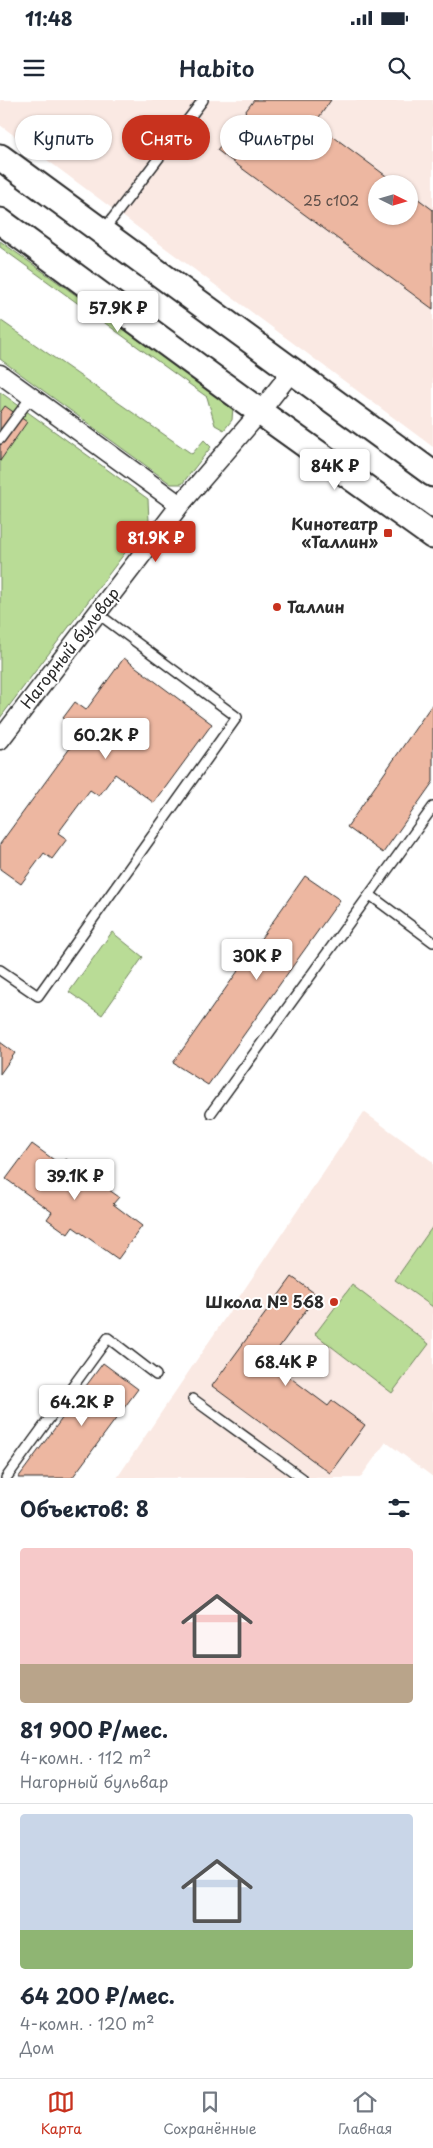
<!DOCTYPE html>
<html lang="ru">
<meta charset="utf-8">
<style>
:root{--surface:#fff;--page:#f6f6f7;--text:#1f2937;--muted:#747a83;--line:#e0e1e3;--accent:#c8321e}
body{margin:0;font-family:"Playpen Sans",sans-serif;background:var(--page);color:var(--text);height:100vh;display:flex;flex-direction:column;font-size:19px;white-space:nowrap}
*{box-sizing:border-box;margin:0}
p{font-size:16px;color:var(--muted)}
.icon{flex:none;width:28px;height:28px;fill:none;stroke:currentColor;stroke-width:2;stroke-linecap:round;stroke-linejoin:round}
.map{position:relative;height:1378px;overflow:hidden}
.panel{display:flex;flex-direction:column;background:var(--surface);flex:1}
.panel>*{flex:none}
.top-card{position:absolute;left:15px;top:15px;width:404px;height:45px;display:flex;gap:10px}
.needle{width:32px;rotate:95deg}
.tools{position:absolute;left:368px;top:75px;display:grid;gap:10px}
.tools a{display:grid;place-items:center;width:50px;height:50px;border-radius:50%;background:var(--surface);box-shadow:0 1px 4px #0004;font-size:25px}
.price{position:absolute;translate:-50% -42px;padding:0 11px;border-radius:5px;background:#fff;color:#222;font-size:16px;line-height:32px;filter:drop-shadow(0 1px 2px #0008)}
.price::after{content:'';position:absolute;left:50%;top:30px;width:15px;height:11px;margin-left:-8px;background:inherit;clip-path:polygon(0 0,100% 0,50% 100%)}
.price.current{background:var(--accent);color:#fff}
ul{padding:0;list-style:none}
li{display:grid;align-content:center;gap:10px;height:265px;padding:0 20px}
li+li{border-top:1px solid var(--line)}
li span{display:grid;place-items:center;height:155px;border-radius:5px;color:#555}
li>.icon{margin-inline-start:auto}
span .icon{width:90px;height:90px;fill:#fffc;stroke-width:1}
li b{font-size:21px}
h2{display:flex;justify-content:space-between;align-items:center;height:60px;padding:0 20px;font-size:21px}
.tag{padding:0 18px;border-radius:22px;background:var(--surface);box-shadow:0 1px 4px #0004;font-size:18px;line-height:45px}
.tag.current{background:var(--accent);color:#fff}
.status{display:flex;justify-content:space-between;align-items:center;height:35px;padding:0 25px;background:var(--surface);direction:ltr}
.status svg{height:14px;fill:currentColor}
header{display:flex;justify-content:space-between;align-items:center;height:65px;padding:0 20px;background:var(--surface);font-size:22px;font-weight:600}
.tab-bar{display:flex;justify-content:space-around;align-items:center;height:70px;border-top:1px solid var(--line);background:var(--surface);font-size:14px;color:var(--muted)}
.tab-bar a{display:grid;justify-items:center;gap:2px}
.tab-bar .current{color:var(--accent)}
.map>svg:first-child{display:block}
.built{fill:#fae9e3;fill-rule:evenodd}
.green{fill:#b9dc96;stroke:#728460}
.building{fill:#edb7a1;stroke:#2b2b2b}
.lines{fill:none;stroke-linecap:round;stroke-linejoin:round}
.lane-casing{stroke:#2b2b2b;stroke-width:12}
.street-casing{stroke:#2b2b2b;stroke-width:21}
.secondary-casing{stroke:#2b2b2b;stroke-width:29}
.lane{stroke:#fff;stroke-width:9}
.street{stroke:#fff;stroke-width:18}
.secondary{stroke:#fff;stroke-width:25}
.poi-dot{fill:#c8321e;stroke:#fff;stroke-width:2}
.labels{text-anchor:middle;stroke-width:4;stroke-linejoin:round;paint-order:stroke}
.number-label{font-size:14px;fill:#5c4e48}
.poi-label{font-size:16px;font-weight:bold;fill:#2b2b2b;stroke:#fff;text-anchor:end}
.street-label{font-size:16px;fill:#2b2b2b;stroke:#fff}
</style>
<div class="status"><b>11:48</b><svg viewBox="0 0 49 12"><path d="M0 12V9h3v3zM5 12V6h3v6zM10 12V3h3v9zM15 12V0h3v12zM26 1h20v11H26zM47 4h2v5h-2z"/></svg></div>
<header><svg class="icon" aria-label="menu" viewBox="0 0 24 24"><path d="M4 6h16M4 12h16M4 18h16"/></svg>Habito<svg class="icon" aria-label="search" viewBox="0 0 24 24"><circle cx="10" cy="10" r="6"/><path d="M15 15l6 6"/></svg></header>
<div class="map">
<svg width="433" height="1378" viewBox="0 0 433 1378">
<rect width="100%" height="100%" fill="#fff"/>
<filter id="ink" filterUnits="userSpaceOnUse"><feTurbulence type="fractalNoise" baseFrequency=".02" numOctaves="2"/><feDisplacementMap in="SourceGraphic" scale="10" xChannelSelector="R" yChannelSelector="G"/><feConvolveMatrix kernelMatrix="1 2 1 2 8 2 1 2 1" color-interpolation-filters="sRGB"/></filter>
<g filter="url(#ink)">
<path class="built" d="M0,0H433V347L0,25ZM376,84H409V116H376Z
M364,1012L433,1062V1377L386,1342L360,1378H117Z"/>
<path class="green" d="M0,141L233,307L232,320L224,330L215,325L207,297L0,147Z
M0,220L192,354L204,340L211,347L182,384H171L0,259Z
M0,292L148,399L149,421L0,618Z
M112,832L143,857L102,915L69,892Z
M433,1126V1207L395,1180Z
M352,1185L429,1244L392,1293L315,1234Z"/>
<path class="building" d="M254,0H331L315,23L397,84H376V116H409V92L433,110V209L217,50Z
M5,306L27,322L0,361V313Z
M124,558L212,624L154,703L115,674L99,696L90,690L58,733L67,739L52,759L44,753L21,784L0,769V744L73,644L65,638L74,626L63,618L75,602L86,610Z
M433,603V682L383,753L347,727Z
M305,776L340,800L208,985L173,963Z
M0,942L15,953L0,974Z
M32,1044L61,1065L66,1059L119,1097L113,1104L142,1126L118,1159L73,1127L68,1134L47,1119L52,1112L6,1079Z
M292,1177L317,1195L272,1257L275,1259L272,1264L328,1306L332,1301L365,1325L330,1373L212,1286Z
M103,1263L138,1289L72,1378H18Z"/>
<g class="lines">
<defs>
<path id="lane" d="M103,131L203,0
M0,339L31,297
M370,795L433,842
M0,870L38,896L237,617L97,513
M211,1013L433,707
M193,1299L302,1378
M6,1378L108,1238L156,1275"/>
<path id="street" d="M0,274L180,405
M0,640L180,405L260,312L292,271"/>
<path id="secondary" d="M0,57L433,374
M0,121L260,312L433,436"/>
</defs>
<use href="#lane" class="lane-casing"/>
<use href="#street" class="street-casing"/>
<use href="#secondary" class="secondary-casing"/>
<use href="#lane" class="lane"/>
<use href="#street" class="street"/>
<use href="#secondary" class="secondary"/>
</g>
</g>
<g class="poi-dot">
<rect x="383" y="428" width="10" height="10" rx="2.5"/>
<circle cx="277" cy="507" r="5"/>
<circle cx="334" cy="1202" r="5"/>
</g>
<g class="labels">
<g class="number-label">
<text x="331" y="106">25 с102</text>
</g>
<g class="poi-label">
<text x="378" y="430">Кинотеатр<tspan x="378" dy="18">«Таллин»</tspan></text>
<text x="287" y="513" text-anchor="start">Таллин</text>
<text x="324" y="1208">Школа № 568</text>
</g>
<g class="street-label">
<text transform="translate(70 548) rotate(-52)" y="6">Нагорный бульвар</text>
</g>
</g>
</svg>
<div class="tools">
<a><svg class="needle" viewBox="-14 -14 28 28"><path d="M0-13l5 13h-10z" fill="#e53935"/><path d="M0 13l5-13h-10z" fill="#747a83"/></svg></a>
</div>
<b class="price" style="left:118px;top:233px">57.9K ₽</b>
<b class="price" style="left:335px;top:391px">84K ₽</b>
<b class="price current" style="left:156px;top:463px">81.9K ₽</b>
<b class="price" style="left:106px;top:660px">60.2K ₽</b>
<b class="price" style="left:257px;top:881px">30K ₽</b>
<b class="price" style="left:75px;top:1101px">39.1K ₽</b>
<b class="price" style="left:286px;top:1287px">68.4K ₽</b>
<b class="price" style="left:82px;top:1327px">64.2K ₽</b>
<div class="top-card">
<a class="tag">Купить</a>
<a class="tag current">Снять</a>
<a class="tag">Фильтры</a>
</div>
</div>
<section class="panel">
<h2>Объектов: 8<svg class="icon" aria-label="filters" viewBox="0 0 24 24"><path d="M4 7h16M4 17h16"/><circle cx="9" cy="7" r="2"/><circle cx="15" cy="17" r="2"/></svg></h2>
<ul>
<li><span style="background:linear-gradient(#f6c9c9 75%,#b9a48a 0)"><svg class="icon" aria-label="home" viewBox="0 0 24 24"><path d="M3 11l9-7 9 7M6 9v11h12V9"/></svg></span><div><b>81 900 ₽/мес.</b><p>4-комн. · 112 m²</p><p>Нагорный бульвар</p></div></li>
<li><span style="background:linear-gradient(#c9d6e8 75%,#8fb573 0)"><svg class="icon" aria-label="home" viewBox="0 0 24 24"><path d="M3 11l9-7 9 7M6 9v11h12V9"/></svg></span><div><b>64 200 ₽/мес.</b><p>4-комн. · 120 m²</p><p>Дом</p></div></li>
</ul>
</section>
<nav class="tab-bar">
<a class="current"><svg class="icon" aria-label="map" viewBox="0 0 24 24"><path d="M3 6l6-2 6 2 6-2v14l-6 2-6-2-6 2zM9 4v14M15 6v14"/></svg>Карта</a>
<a><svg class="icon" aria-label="saved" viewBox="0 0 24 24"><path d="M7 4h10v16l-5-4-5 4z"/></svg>Сохранённые</a>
<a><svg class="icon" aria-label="home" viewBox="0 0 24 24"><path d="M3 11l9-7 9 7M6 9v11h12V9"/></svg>Главная</a>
</nav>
